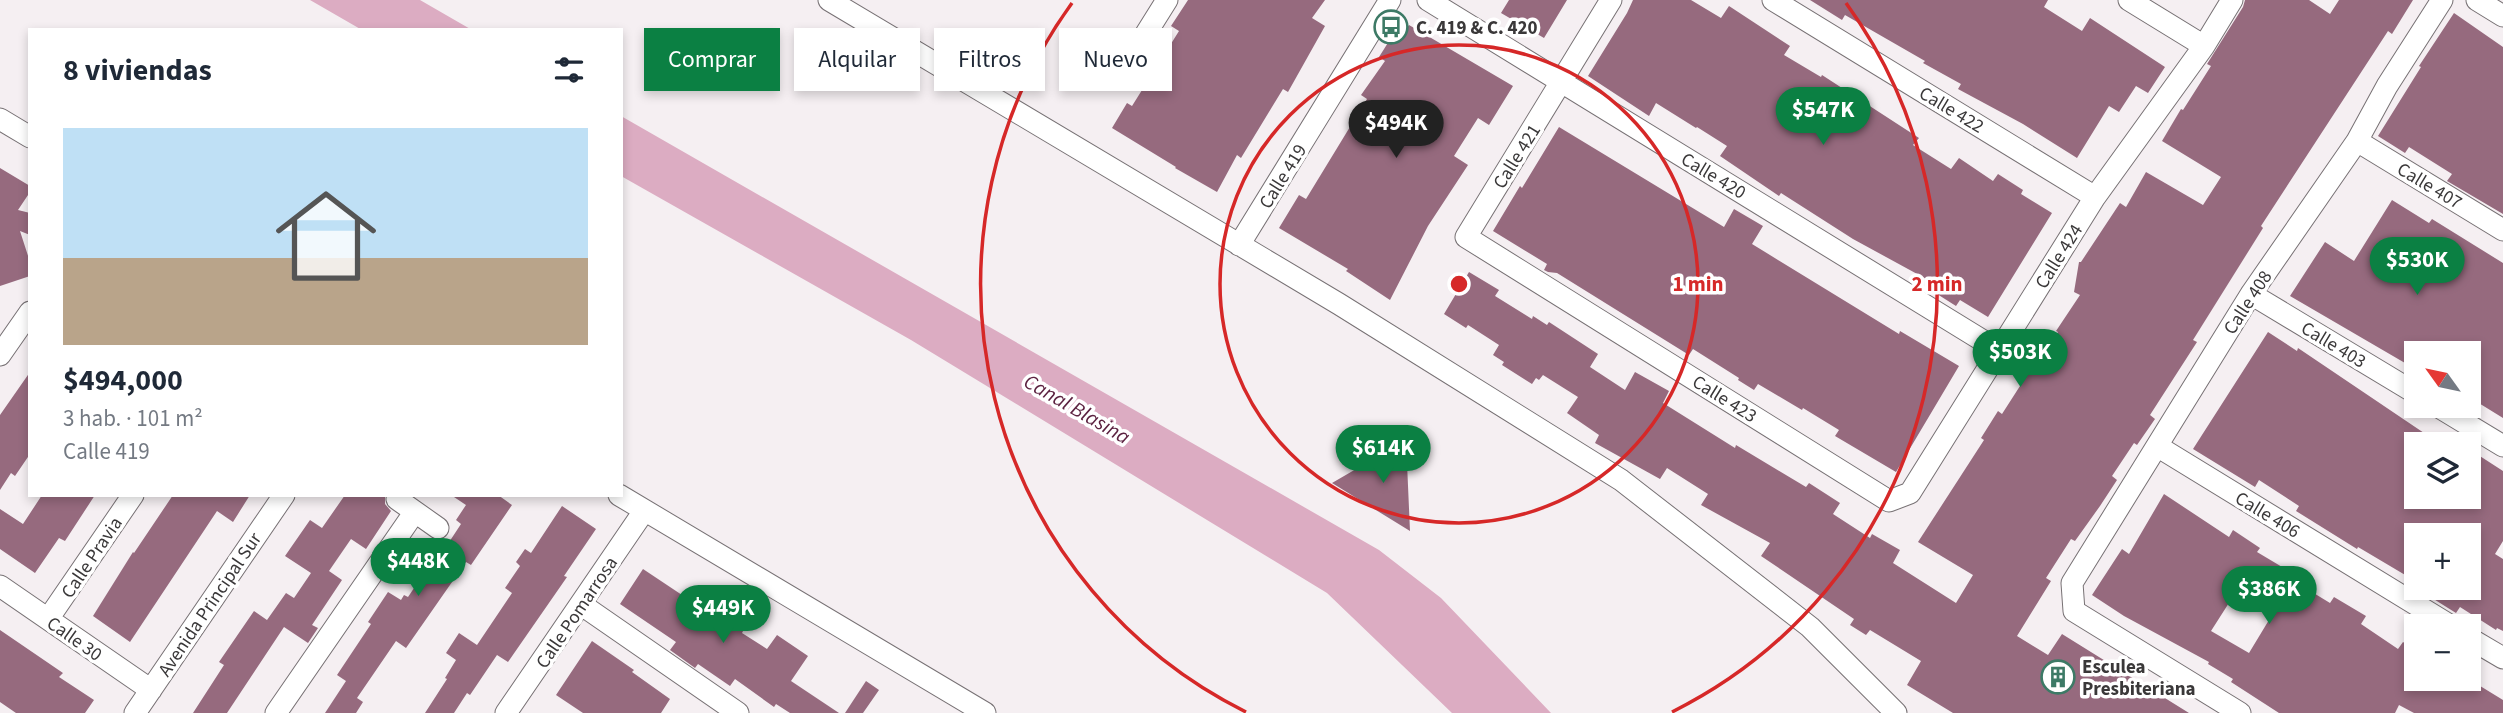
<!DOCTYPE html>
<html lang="es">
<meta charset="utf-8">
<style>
:root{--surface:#fff;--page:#f2f2f3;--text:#1f2937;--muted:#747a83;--accent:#0b8043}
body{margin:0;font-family:"Source Sans 3",sans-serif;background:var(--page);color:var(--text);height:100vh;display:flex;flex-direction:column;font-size:26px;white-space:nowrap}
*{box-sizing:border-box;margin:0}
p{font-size:23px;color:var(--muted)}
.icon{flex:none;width:38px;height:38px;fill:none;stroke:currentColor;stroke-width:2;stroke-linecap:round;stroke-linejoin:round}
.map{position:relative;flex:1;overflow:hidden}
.details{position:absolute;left:28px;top:28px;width:595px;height:469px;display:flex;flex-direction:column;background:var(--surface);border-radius:0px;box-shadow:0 4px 10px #0003}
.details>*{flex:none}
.hud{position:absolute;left:644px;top:28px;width:665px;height:63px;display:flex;gap:14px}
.needle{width:46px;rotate:303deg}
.controls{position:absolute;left:2404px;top:341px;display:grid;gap:14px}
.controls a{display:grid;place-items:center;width:77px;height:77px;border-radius:0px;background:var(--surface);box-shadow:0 4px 10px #0003;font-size:35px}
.price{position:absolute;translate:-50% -60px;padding:0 16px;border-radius:24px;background:var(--accent);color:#fff;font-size:23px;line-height:46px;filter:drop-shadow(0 2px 4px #0008)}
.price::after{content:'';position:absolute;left:50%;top:42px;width:21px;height:16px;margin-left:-10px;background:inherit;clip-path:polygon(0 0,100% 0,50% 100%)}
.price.selected{background:#222;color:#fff}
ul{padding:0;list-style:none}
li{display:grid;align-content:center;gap:14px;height:371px;padding:0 35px}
li span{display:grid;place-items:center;height:217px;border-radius:0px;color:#555}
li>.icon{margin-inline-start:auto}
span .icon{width:126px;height:126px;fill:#fffc;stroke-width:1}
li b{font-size:30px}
h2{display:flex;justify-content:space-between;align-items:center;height:84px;padding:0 35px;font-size:30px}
.tag{padding:0 24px;border-radius:0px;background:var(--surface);box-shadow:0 4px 10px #0003;font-size:24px;line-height:63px}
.tag.selected{background:var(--accent);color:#fff}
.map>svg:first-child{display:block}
.water{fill:#dcacc2}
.building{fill:#966a7e;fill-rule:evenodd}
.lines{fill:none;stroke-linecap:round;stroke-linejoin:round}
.minor-casing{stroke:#777174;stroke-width:23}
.minor{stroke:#fff;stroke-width:21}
.ring{fill:none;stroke:#d62828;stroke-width:3.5}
.labels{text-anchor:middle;stroke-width:7;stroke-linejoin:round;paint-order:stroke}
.poi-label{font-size:19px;font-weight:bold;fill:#3a3839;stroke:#fff;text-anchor:start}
.street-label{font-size:19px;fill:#3a3839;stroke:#fff}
.water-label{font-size:21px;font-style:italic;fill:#5c2241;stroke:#fff}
.centre{fill:#d62828;stroke:#fff;stroke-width:3.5}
.ring-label{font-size:21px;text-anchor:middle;font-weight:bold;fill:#d62828;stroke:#fff;stroke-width:7;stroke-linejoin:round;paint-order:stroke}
</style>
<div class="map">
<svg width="2503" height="713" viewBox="0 0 2503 713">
<rect width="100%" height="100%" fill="#f5eff2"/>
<path class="water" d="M310,0H420L472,30H362Z
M621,116L1379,550L1441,598L1551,713H1452L1327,593L911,340L621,176Z"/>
<path class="building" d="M1188,0H1325L1312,18L1325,26L1288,92L1283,89L1241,158L1237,155L1217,192L1175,168L1176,167L1112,128L1127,103L1132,106L1179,31L1171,26Z
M1509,0H1567L1544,38L1501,13Z
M1633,0H1691L1721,18L1729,6L1790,46L1784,55L1821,77L1822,75L1919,138L1913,145L1951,169L1959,158L1993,181L1998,174L2023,190L2021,194L2052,213L1988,317L1960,300L1956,306L1926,287L1930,281L1853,239L1781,193L1779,196L1720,156L1727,146L1697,127L1696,128L1656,103L1649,116L1588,76L1627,13Z
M1810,0H2048L2044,7L2082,31L2090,18L2165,67L2148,93L2136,86L2119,112L2109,106L2077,158L2023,124L1958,89L1961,84L1923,63L1925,61L1845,15L1842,20Z
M2245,0H2309L2330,14L2339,0H2413L2392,34L2388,31L2261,226L2263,228L2193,340L2197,342L2150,415L2155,419L2137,445L2134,443L2112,476L2117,480L2100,506L2075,541L2071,539L2046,578L2051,581L2017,636L2048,655L2062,634L2189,713H1953L1907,685L1921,661L1870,630L1866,635L1850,625L1854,619L1761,556L1770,543L1701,505L1708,494L1667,468L1660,479L1595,443L1599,435L1567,413L1578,397L1543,375L1539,380L1536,378L1532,384L1502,365L1504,362L1493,355L1499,345L1468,325L1466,328L1444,314L1469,272L1499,290L1495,296L1532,319L1533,316L1547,325L1549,322L1598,354L1590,367L1625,390L1635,372L1669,391L1663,403L1735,448L1736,445L1806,487L1809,483L1840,503L1833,514L1870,538L1872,534L1900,550L1893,563L1956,603L1973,575L1918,542L1984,440L1981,438L1998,411L2002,414L2029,372L2033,375L2058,332L2056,331L2080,295L2074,292L2079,262H2081L2120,203L2126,207L2146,172L2203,205L2221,177L2162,141L2181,109L2183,110L2211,66L2207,64L2243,7Z
M2454,13L2503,47V214L2447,181L2452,174L2409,147L2405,153L2378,136L2421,67L2419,66Z
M1409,25L1513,86L1489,125L1478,118L1454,156L1468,165L1428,226L1390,300L1346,271L1348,269L1279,228L1299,195L1306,199L1367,99L1361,95L1385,61L1379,57L1396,30L1403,34Z
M1559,127L1724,227L1734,209L1763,226L1752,244L1899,334L1900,331L1959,366L1896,472L1835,436L1839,430L1803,408L1802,410L1758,384L1754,390L1738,380L1739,378L1693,349L1689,355L1557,273L1548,272L1544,270L1547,264L1493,231L1520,186L1522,188Z
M0,168L30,186V192L18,210L30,213V235L20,231L30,262V276L0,286Z
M2392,200L2429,223L2432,219L2503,263V418L2469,397V354H2417V370L2290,296L2325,242L2354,261Z
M2268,332L2297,351L2298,348L2427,435L2421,444H2417V497H2469V449L2503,471V541L2495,554L2503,559V631L2497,628L2496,630L2460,607L2456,613L2416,588H2469V536H2417V582L2358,547L2357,549L2296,511L2299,506L2259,480L2255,487L2193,449Z
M30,372V454L15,476L11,473L0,490V415Z
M1406,440L1410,531L1332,483Z
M2164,494L2229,537L2233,530L2260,548L2257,552L2292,573L2289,578L2330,603L2334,597L2366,616L2361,624L2398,649L2403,642L2417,651V679H2459L2469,685L2472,681L2503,700V713H2414L2399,705L2395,713H2279L2231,682L2233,679L2208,664L2209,662L2124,616L2092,595L2122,549L2129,554ZM2234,595L2272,615L2249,653L2211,631Z
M42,495H95L65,541L59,538L35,573L0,549V509L23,524Z
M173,495H250L233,522L217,511L130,642L93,616L133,552L134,553Z
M345,495H385V504L391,511L366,549L351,539L329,571L342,580L312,625L318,628L308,643L284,627L227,713H193L224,665L219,662L254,611L267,620L286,593L294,598L311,573L285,556L310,520L322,528Z
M451,495H498L512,505L471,565L466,562L406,648L396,641L357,698L363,702L356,713H325L346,681L337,675L371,624L368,622L388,592L401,600L404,595L408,597L433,560L436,562L461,524L456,520L466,505Z
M562,506L596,529L564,576L567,577L508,662L497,655L470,695L467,693L454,713H425L447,679L445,678L456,660L446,653L459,633L477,645L512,593L505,588L520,566L516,562L525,549L531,553Z
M643,569L685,597L688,593L702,603L703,601L744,629L742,633L767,649L777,635L808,656L791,681L839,713H790L776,704L774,707L735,679L730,686L698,664L695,668L670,650L676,642L620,604Z
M0,630L63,673L59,677L94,700L85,713H16L0,702Z
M592,641L634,670L632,672L670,699L661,713H583L556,695Z
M866,681L879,690L863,713H845Z"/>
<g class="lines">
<defs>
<path id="minor" d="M829,0L1339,304L1621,480L1810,627L1896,713
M1428,0L1998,350
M1611,0L1466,237L1889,501L1910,493L2095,197L2204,46L2232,0
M1773,0L2095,197
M2129,0L2204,46
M2477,0L2503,16
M1120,75L1167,0
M0,119L30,137
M2357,141L2503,230
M1239,245L1390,0
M2251,294L2417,394
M0,355L30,312
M2437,406L2503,446
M2157,446L2451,626
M619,495L985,713
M397,499L438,528
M0,586L151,690
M582,605L738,713
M48,619L133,495
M2469,638L2503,658
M135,713L284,495
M276,713L414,513
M506,713L644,511
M2240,713L2074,611L2072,583L2251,294L2357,141L2387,86L2442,0"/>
</defs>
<use href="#minor" class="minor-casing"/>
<use href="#minor" class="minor"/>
</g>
<g class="ring">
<circle cx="1459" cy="284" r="239"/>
<path d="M1246 712A478 478 0 0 1 1072 3M1846 3A478 478 0 0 1 1672 712"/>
</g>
<defs>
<symbol id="bus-ring" viewBox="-11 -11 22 22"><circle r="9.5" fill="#fff" stroke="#3d7a66" stroke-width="1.5"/><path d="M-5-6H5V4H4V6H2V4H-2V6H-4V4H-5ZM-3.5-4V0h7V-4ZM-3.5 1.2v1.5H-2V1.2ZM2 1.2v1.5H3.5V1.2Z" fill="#3d7a66"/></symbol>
<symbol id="building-ring" viewBox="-11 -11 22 22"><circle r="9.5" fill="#fff" stroke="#3d7a66" stroke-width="1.5"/><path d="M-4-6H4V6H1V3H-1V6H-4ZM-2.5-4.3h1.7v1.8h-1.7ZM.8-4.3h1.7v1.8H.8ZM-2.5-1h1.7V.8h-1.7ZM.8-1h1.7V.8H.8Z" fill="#3d7a66"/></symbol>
</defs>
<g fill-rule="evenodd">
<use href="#bus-ring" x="1372" y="8" width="38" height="38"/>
<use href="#building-ring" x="2039" y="658" width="38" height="38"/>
</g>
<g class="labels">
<g class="poi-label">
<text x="1416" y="34">C. 419 &amp; C. 420</text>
<text x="2082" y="673">Esculea<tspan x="2082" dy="22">Presbiteriana</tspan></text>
</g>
<g class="street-label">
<text transform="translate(1952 109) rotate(31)" y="7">Calle 422</text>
<text transform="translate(1516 156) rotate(-58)" y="7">Calle 421</text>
<text transform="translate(1714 175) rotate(31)" y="7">Calle 420</text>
<text transform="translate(1282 176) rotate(-58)" y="7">Calle 419</text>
<text transform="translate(2430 185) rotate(31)" y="7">Calle 407</text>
<text transform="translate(2058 256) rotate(-58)" y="7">Calle 424</text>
<text transform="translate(2247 302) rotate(-57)" y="7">Calle 408</text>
<text transform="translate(2334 344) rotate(31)" y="7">Calle 403</text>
<text transform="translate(1725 398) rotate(32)" y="7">Calle 423</text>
<text transform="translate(2268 514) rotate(31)" y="7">Calle 406</text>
<text transform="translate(91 557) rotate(-56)" y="7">Calle Pravia</text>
<text transform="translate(209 604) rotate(-56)" y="7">Avenida Principal Sur</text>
<text transform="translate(576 612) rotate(-56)" y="7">Calle Pomarrosa</text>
<text transform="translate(75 638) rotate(35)" y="7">Calle 30</text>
</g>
<g class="water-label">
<text transform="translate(1077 409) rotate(30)" y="7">Canal Blasina</text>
</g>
</g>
<circle cx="1459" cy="284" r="10" class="centre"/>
<g class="ring-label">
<text x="1698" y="291">1 min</text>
<text x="1937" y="291">2 min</text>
</g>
</svg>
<div class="controls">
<a><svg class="needle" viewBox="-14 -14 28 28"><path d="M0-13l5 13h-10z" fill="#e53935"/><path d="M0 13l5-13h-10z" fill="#747a83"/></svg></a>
<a><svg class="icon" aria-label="layers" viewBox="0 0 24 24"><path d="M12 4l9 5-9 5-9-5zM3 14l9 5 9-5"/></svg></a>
<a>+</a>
<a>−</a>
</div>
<b class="price" style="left:1823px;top:147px">$547K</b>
<b class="price selected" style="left:1396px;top:160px">$494K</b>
<b class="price" style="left:2417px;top:297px">$530K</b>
<b class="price" style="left:2020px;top:389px">$503K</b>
<b class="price" style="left:1383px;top:485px">$614K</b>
<b class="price" style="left:418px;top:598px">$448K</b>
<b class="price" style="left:2269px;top:626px">$386K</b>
<b class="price" style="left:723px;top:645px">$449K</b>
<div class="hud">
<a class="tag selected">Comprar</a>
<a class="tag">Alquilar</a>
<a class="tag">Filtros</a>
<a class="tag">Nuevo</a>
</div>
<section class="details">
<h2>8 viviendas<svg class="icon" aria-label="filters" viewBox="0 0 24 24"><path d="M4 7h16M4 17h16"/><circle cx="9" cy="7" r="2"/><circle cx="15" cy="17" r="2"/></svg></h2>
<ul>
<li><span style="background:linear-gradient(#bfe0f5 60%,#b9a48a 0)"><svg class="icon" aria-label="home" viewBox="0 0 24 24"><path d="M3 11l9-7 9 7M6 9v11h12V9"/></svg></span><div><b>$494,000</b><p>3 hab. · 101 m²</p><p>Calle 419</p></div></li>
</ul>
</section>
</div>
